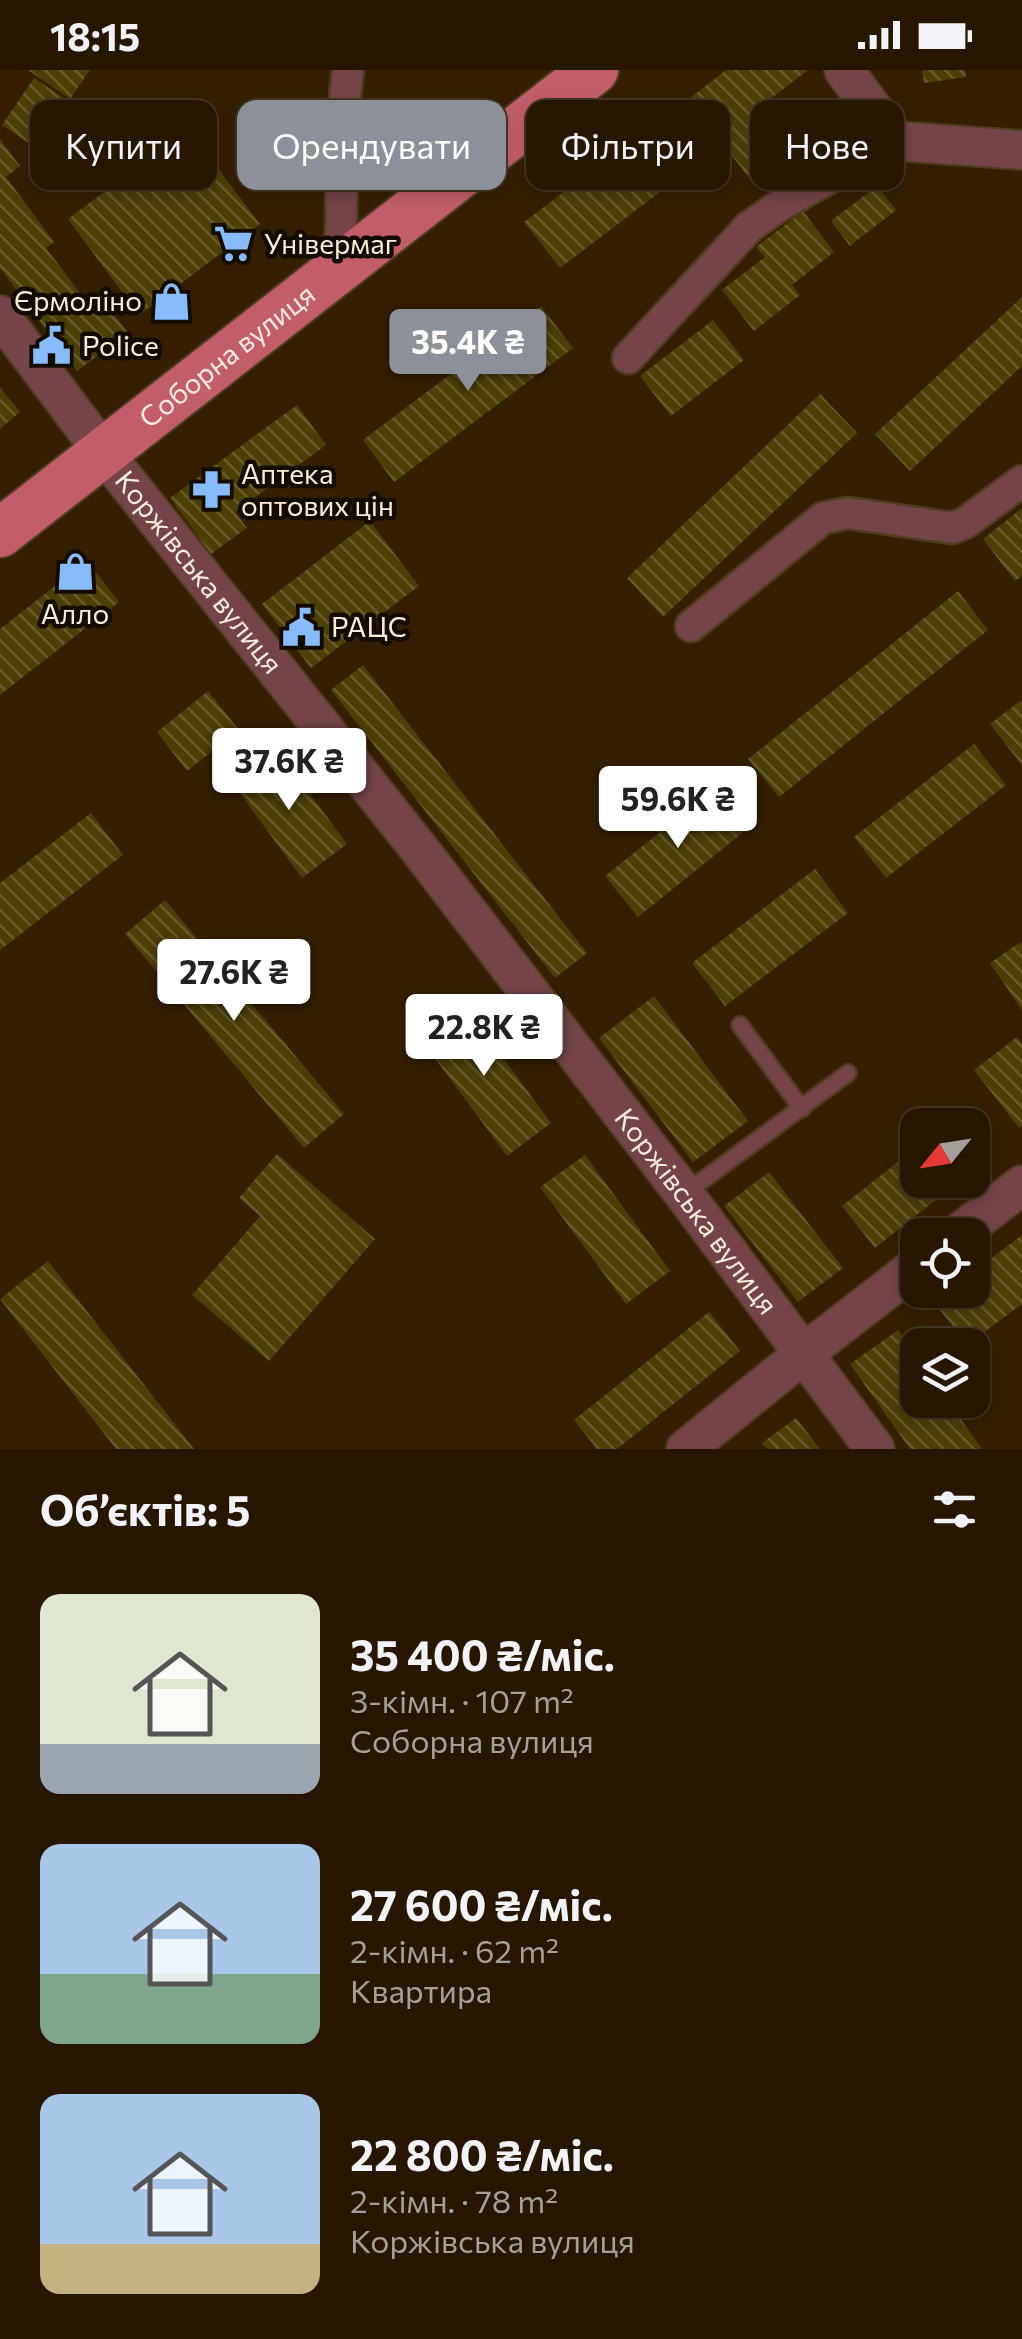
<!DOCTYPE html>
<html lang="uk">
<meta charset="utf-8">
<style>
:root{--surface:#281700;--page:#34240f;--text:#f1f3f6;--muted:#a59f99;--line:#443622;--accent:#8c9099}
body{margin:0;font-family:Commissioner,sans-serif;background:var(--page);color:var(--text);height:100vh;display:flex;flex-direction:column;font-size:38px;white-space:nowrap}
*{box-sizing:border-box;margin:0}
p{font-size:32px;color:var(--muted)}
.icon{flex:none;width:55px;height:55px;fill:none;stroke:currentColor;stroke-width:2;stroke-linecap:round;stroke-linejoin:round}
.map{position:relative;height:1379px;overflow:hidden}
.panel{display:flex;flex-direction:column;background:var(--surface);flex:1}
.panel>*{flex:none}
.top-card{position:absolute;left:30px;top:30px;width:962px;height:90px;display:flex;gap:20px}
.needle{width:65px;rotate:240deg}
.fabs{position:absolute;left:900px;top:1038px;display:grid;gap:20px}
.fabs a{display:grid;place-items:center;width:90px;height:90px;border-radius:20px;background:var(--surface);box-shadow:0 5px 15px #0003,0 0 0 2px var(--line);font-size:50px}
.price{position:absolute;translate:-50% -85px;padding:0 22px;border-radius:10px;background:#fff;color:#222;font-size:32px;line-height:65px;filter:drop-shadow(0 2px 5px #0008)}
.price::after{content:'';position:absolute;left:50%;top:60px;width:30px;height:22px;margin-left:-15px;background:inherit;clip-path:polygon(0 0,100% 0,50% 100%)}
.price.selected{background:var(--accent);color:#fff}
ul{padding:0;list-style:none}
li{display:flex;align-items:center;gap:30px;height:250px;padding:0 40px}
li span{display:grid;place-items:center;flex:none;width:280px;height:200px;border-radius:20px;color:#555}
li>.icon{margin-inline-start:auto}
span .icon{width:120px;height:120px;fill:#fffc;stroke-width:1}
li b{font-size:42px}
h2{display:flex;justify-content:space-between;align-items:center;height:120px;padding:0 40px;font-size:42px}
.tag{padding:0 35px;border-radius:20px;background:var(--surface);box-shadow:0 5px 15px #0003,0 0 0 2px var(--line);font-size:35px;line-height:90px}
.tag.selected{background:var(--accent);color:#fff}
.status{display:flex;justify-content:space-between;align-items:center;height:70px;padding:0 50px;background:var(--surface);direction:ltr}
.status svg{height:28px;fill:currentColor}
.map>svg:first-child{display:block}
.building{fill:url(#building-back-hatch)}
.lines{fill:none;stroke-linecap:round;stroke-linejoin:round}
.service-casing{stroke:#513c1f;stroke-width:20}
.minor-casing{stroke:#513c1f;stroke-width:35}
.tertiary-casing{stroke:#513c1f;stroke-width:42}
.primary-casing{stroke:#513c1f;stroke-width:52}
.service{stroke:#744448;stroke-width:15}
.minor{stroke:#744448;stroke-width:30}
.tertiary{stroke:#744448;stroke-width:38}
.primary{stroke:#c25e6a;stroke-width:48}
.labels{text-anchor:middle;stroke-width:9;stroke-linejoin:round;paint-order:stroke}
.poi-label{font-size:28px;fill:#fdeedb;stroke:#150c01;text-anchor:start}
.street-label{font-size:28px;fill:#fdeedb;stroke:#150c01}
</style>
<div class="status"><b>18:15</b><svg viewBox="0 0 49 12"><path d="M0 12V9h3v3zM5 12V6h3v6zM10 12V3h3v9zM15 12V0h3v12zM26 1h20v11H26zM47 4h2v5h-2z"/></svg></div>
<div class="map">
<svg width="1022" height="1379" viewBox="0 0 1022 1379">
<defs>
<pattern id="building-back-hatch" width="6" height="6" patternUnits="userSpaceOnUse" patternTransform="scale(2.5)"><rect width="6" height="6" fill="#4c3f06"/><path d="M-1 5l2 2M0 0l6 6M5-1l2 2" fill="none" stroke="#675b2a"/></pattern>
</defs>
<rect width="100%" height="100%" fill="#351f00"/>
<path class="building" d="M28,0H90L70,29Z
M726,0H808L761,36L799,84L756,117L728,81L722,86L682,34Z
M922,0H965L966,7L924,13Z
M34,8L71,33L39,80L2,55Z
M650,57L685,103L560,198L524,152Z
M188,59L260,154L139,245L68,149Z
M0,69L20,96L6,107L54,172L46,178L92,239L104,231L128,263L77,301L0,198Z
M877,116L896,140L850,176L831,151Z
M803,141L834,182L792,215L800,225L754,261L722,220L765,187L756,177Z
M1022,227V296L910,401L875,364Z
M541,236L573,278L394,412L363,370Z
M713,250L744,290L671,346L640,306Z
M0,317L20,342L0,359Z
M820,324L857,363L663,547L627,508Z
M297,335L326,375L235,442L247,458L211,484L170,428Z
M1022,438V506L1015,511L983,469Z
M370,451L419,516L311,598L262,534Z
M87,491L119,532L0,625V559Z
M958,521L988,560L779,727L748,689Z
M363,595L587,883L555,908L331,620Z
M208,621L239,660L187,701L157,662Z
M1020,631L1022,633V695L990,654Z
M974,674L1006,715L886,808L854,767Z
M276,678L347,774L302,808L231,711Z
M719,715L751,756L638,847L605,806Z
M91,743L123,785L0,880V813Z
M815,799L848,843L725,936L692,893Z
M165,830L344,1044L304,1078L125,864Z
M1020,872L1022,875V940L990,893Z
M654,926L748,1051L693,1092L599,968Z
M462,932L551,1053L507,1086L417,964Z
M1017,967L1022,973V1056L1019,1058L974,1000Z
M972,1069L988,1089L972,1101Z
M918,1076V1110H961L875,1178L842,1136Z
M277,1084L375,1169L269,1291L192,1225L260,1146L239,1128Z
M585,1085L670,1201L626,1234L540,1117Z
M769,1102L843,1198L798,1232L724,1136Z
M1022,1165V1234L967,1275L934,1232L950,1220H972V1203Z
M48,1191L194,1379H116L0,1229Z
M709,1242L740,1281L617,1379H597L574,1350Z
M898,1260L918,1288V1330H947L982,1379H910L850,1294Z
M796,1348L820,1379H767L762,1373Z"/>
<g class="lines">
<defs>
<path id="service" d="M740,955L802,1039
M684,1124L848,1003"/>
<path id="minor" d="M340,200L343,45L348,0
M628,288L749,157L779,136L896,71
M691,556L823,448L848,443L952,458L965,453L1022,411"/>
<g id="tertiary">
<path d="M844,0L896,71L1022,80"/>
<path id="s1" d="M0,245L103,382L420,780L684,1124L875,1379"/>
<path d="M957,1165L1022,1115"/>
<path d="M686,1379L802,1285L918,1195"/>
</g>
<g id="primary">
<path id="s2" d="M0,463L594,0"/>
</g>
</defs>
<use href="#service" class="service-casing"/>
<use href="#minor" class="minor-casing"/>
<use href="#tertiary" class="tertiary-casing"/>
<use href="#primary" class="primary-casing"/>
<use href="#service" class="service"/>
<use href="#minor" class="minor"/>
<use href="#tertiary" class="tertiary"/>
<use href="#primary" class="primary"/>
</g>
<defs>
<symbol id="supermarket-bare" viewBox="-9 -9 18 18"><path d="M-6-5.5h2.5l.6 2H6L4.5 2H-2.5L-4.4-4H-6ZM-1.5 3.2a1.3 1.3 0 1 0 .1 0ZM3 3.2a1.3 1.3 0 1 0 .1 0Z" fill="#87bbfb" stroke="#150c01" stroke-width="2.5" paint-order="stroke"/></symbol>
<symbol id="shop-bare" viewBox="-9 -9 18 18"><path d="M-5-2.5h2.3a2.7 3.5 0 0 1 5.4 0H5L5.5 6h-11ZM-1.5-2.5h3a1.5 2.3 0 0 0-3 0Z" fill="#87bbfb" stroke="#150c01" stroke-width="2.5" paint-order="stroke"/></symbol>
<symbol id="civic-bare" viewBox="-9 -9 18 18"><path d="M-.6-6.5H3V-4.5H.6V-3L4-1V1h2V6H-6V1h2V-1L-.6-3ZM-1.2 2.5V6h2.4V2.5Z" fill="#87bbfb" stroke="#150c01" stroke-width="2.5" paint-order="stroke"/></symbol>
<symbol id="pharmacy-bare" viewBox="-9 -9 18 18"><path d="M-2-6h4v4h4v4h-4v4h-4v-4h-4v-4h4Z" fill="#87bbfb" stroke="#150c01" stroke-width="2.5" paint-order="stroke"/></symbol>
</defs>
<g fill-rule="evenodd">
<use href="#supermarket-bare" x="206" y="146" width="55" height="55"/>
<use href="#shop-bare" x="144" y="204" width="55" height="55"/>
<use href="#civic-bare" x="24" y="248" width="55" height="55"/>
<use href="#pharmacy-bare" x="184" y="392" width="55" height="55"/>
<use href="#shop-bare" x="48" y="474" width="55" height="55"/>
<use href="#civic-bare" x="274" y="530" width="55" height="55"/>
</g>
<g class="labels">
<g class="poi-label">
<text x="264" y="184">Універмаг</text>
<text x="142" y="241" text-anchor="end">Єрмоліно</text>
<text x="82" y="286">Police</text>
<text x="241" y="414">Аптека<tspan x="241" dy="32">оптових цін</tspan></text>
<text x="75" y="554" text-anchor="middle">Алло</text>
<text x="331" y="567">РАЦС</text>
</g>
<g class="street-label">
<text dy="10" stroke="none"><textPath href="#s2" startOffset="288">Соборна вулиця</textPath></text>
<text dy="10" stroke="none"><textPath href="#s1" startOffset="325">Коржівська вулиця</textPath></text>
<text dy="10" stroke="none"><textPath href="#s1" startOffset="1135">Коржівська вулиця</textPath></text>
</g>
</g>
</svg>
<div class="fabs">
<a><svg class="needle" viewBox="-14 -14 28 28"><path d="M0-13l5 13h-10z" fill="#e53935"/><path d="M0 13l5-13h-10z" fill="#a59f99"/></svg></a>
<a><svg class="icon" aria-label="locate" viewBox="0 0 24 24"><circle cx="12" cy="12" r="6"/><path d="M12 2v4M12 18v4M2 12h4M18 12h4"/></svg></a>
<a><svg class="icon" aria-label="layers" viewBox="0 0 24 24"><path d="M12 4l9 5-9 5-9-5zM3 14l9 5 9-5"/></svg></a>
</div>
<b class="price selected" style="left:468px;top:324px">35.4K ₴</b>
<b class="price" style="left:289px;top:743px">37.6K ₴</b>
<b class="price" style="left:678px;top:781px">59.6K ₴</b>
<b class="price" style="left:234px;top:954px">27.6K ₴</b>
<b class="price" style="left:484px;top:1009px">22.8K ₴</b>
<div class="top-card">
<a class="tag">Купити</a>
<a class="tag selected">Орендувати</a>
<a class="tag">Фільтри</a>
<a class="tag">Нове</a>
</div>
</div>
<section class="panel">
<h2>Об’єктів: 5<svg class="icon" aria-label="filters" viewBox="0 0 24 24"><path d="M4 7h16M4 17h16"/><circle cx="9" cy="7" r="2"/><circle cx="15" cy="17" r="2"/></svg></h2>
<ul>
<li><span style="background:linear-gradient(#dfe7d0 75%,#9aa5b1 0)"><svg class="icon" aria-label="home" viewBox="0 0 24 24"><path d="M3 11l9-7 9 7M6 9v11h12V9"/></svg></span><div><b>35 400 ₴/міс.</b><p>3-кімн. · 107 m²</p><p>Соборна вулиця</p></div></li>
<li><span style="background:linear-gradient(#a9c7e8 65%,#7fa58c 0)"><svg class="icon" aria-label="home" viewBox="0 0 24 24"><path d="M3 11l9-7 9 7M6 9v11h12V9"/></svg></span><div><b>27 600 ₴/міс.</b><p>2-кімн. · 62 m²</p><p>Квартира</p></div></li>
<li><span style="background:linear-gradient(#a9c7e8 75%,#c2b280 0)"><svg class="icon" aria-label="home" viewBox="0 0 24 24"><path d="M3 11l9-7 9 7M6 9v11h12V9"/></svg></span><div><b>22 800 ₴/міс.</b><p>2-кімн. · 78 m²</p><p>Коржівська вулиця</p></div></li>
</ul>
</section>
